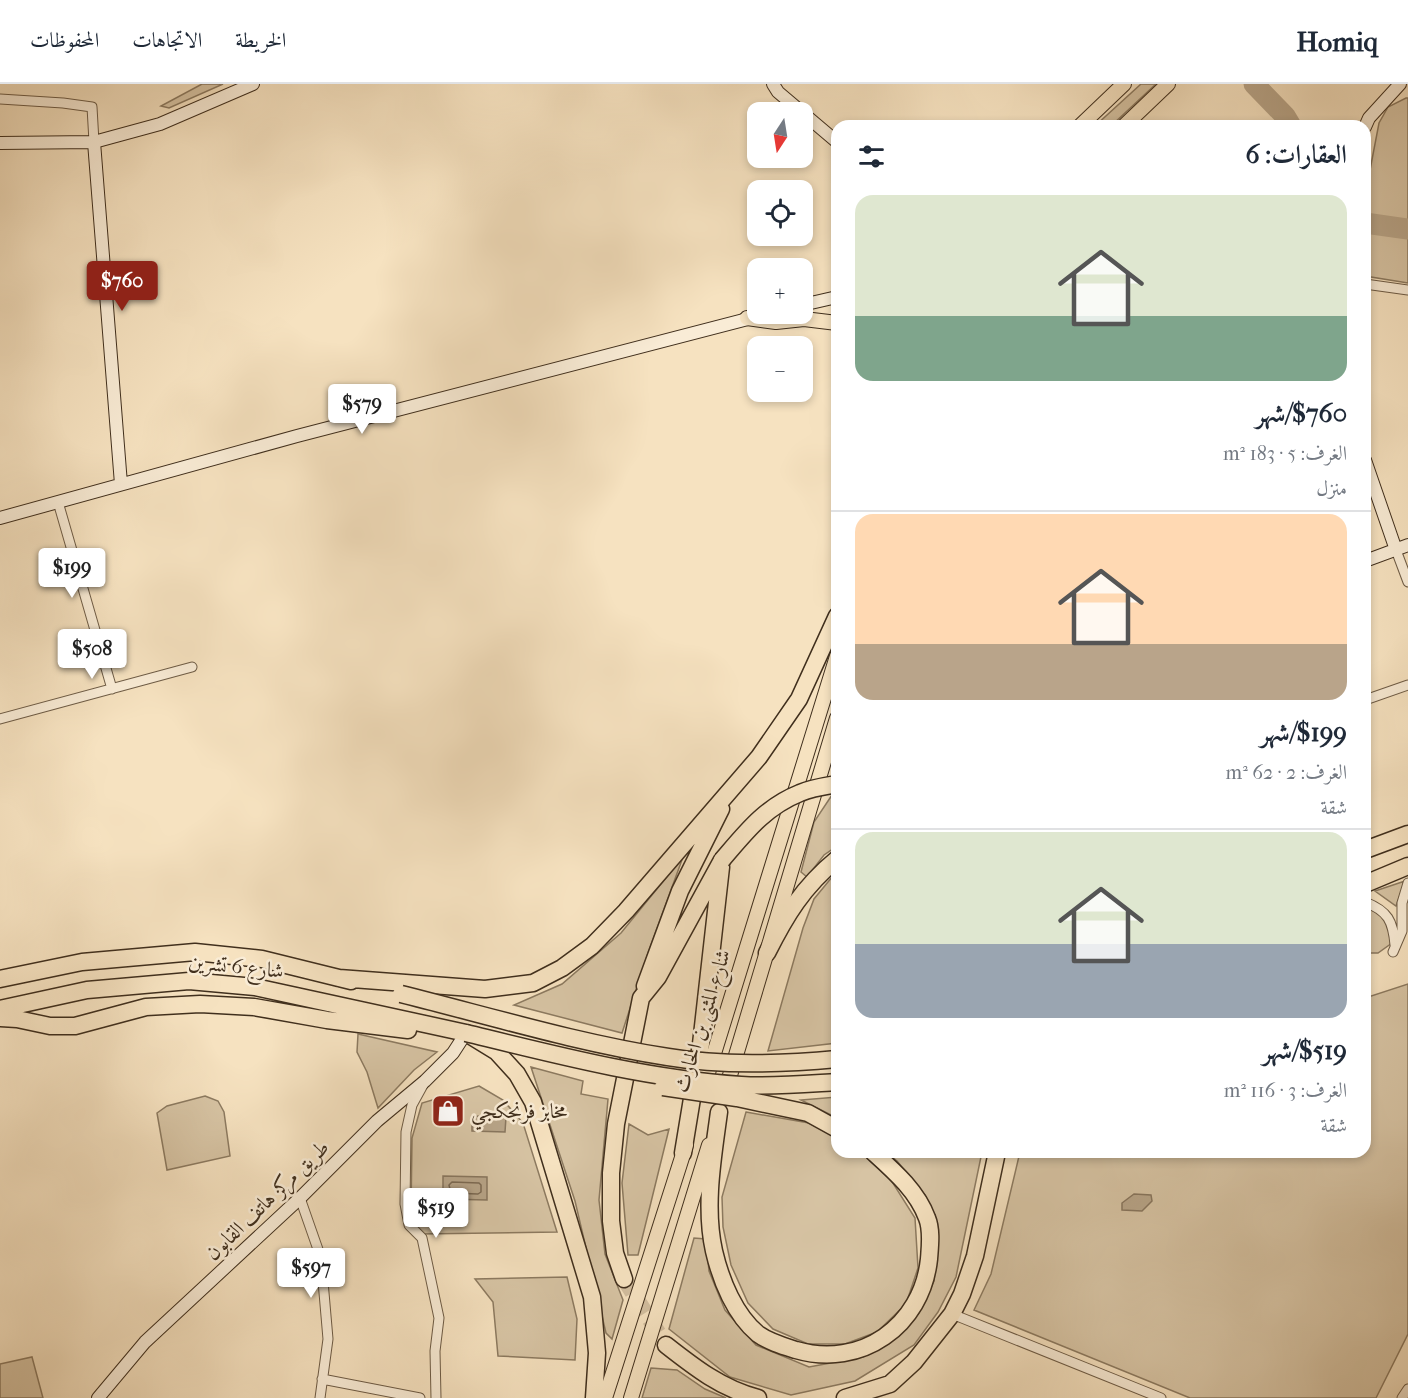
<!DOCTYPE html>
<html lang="ar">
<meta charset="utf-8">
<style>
:root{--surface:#fff;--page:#f2f2f3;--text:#1f2937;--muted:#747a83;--line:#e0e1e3;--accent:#8f2418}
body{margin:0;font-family:"IM FELL French Canon",Amiri,serif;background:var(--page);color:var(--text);direction:rtl;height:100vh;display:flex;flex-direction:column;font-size:22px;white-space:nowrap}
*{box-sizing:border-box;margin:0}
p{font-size:20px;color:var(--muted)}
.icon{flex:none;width:33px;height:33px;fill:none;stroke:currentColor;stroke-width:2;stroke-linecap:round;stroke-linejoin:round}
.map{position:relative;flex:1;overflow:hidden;direction:ltr}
.panel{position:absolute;left:831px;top:36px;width:540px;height:1038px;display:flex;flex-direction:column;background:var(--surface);border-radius:18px;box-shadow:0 3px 9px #0003;direction:rtl}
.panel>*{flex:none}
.needle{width:39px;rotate:192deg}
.buttons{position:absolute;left:747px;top:18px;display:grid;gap:12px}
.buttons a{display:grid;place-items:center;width:66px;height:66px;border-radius:12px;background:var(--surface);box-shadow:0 3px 9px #0003;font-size:30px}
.price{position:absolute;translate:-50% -51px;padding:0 14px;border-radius:6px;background:#fff;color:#222;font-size:20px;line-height:39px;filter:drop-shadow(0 2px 3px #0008)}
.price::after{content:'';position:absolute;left:50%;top:36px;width:18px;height:14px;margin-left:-9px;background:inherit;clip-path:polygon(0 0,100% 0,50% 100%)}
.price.active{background:var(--accent);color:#fff}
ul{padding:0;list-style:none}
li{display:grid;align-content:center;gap:12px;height:318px;padding:0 24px}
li+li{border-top:2px solid var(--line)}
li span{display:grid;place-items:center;height:186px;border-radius:18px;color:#555}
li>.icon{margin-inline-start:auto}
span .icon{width:108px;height:108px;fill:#fffc;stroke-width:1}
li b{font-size:26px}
h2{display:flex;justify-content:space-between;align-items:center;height:72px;padding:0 24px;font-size:26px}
header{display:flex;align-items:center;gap:36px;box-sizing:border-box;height:84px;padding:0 30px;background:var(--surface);border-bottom:2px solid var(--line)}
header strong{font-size:28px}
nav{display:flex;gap:33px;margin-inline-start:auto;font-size:21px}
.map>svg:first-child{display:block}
.green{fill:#d7c4a4;stroke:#8c7a60;stroke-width:1.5}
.water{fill:#b8a589;stroke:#88765e;stroke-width:1.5}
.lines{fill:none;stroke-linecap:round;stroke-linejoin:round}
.shore{stroke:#7c6a53;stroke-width:1.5}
.river{stroke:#b8a589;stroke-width:21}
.highway-tunnel{stroke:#d2be9f;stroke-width:16;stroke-dasharray:16 8;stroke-linecap:butt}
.street-casing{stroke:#6e5c46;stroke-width:11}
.secondary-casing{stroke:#402f1d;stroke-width:14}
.primary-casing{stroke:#402f1d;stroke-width:16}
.highway-casing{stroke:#402f1d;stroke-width:19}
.street{stroke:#f9ecd6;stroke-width:9}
.secondary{stroke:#f9ecd6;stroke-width:12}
.primary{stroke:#f6e2c0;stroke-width:14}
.highway{stroke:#f6e2c0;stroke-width:16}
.highway-bridge-casing{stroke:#402f1d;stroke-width:19;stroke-linecap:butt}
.highway-bridge{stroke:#f6e2c0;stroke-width:16}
.labels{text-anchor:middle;stroke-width:5;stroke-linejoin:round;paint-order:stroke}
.street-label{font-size:21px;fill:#402f1d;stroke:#f9ecd6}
.poi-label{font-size:21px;fill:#402f1d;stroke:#f9ecd6;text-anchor:start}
</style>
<header>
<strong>Homiq</strong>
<nav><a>الخريطة</a><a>الاتجاهات</a><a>المحفوظات</a></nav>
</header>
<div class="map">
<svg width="1408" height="1314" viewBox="0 0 1408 1314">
<rect width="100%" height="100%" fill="#f6e2c0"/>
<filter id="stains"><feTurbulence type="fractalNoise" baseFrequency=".00333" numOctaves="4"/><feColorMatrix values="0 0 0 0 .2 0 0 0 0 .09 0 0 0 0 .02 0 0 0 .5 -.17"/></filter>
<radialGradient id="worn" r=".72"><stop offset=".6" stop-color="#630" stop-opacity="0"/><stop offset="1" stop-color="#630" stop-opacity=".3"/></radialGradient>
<path class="green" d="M202,0H223L169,24L161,22Z
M1141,0H1156L1111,42H1095Z
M1406,14H1408V199L1365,192V112L1379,39L1388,23Z
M837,710V762L824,771L807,793L801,788L814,738L832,711Z
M683,773L648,869L622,949L514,921L562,900L621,849Z
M837,787V959L768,967L803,844L814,815Z
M1405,797L1396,822L1375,807Z
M1365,823L1384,832L1392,859L1378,869H1368L1365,866Z
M1408,900V1250L1376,1314H1190L974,1226L991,1190L1020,1068H1365V914Z
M358,950L437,968L414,986L378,1024L367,988L357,968Z
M531,983L583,997L581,1010L608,1015L599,1116L605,1170L623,1216L612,1255L606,1249L575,1117Z
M479,1002L503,1016L523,1039L557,1148L418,1150L411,1129L412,1054L422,1019Z
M205,1012L218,1017L224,1028L230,1072L167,1086L157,1029L167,1022Z
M837,1013V1034L801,1016Z
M746,1028L809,1039L837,1054V1068H861L891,1096L915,1134L918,1184L906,1220L877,1248L845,1260H808L773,1245L748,1219L731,1181L723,1143L722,1113Z
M629,1040L648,1051L669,1045L638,1171H628L622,1099Z
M886,1068H982L956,1193L938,1228L914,1261L855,1297L791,1311L730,1293L669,1245L694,1154L706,1155L709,1187L725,1226L756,1261L809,1283L863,1273L895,1254L919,1229L934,1197L938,1150L925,1111L897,1077Z
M567,1193L577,1235L575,1276L498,1272L493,1218L475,1195Z
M32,1273L43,1314H0V1280Z
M651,1284L677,1286L705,1305L726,1314H642Z"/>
<path class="water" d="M472,1032L506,1033L505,1048L472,1047Z
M443,1092L487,1093V1116L443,1115Z
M1134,1110L1151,1111L1152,1117L1142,1127L1122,1126V1119Z"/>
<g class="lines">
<path class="shore" d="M452,1098L479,1099L481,1101V1108L478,1110L451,1109L449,1101Z"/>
<path class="river" d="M1254,0L1285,32L1291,42
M1365,139L1408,145"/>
<path class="highway-tunnel" d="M624,1195L666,1261"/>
<defs>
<path id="street" d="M0,15L63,19L92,23L94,58
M1365,200L1408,206
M58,418L112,605
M1396,466L1408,498
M1365,616L1408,601
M0,635L192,583
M1365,818C1388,827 1393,837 1395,861
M1393,868L1402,847V819L1408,799
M423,1001L412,1021L406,1048L405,1120L409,1141L422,1154L439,1234L435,1267L436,1314
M300,1114L321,1174L328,1255L320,1314
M952,1230L1161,1314
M322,1295L420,1314
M1402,1314L1408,1305"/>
<path id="secondary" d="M773,0L778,8L837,58
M1365,43L1369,34L1400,0
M94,58L121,400
M0,59L94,58L160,40L253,0
M802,221L837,213
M1365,376L1396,466
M0,434L297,352L767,230
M1365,477L1408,461
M98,1314L145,1258L300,1114L377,1037L425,997L453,969L466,949"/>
<path id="primary" d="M1080,42L1124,0
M1124,42L1168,0
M747,234L776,238L804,235L837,239
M703,1005L837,572
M725,1008L837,634
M605,1314L686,1061
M631,1314L709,1061"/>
<path id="highway" d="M1365,766L1408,750
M1365,800L1408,782
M767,869C786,831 803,803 837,775
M339,894L485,905L533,899L562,884L592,862L626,827L759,673L799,615L837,532
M0,895L82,878L195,868L262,875L351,897
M645,902L680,807L721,725
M0,925L87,906L189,897L255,903L466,949L497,968L517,990L533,1018L592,1213L597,1269L594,1314
M0,934L17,935L50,942H75L146,923L200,920L254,923L327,936L408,946
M719,1028C713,1073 704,1122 714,1167C721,1197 735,1231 758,1250C769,1258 783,1262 796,1266C861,1285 922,1242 929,1175C930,1162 932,1146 927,1134C917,1107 894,1087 873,1068
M683,1069L701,960L721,783
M624,1195L615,1169L611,1137V1089L616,1040L641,914L658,893L722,776
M666,1261C694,1283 722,1305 758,1314
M845,1314L890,1300L914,1278L952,1230L962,1210L975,1172L997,1068"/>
</defs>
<use href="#street" class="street-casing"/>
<use href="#secondary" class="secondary-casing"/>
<use href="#primary" class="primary-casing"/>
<use href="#highway" class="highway-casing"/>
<use href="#street" class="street"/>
<use href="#secondary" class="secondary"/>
<use href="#primary" class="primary"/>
<use href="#highway" class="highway"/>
<defs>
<path id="highway-bridge" d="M722,776C746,748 765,723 800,709C811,704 825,702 837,700
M401,910C489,932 578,959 668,973C721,982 783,980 837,975
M466,949C556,971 648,995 741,1001C773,1003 805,1000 837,998
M663,1003L737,1014L808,1029L837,1045"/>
</defs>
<use href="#highway-bridge" class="highway-bridge-casing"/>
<use href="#highway-bridge" class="highway-bridge"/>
</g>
<defs>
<symbol id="shop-square" viewBox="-11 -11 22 22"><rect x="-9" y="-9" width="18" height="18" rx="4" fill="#8f2418" stroke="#f9ecd6"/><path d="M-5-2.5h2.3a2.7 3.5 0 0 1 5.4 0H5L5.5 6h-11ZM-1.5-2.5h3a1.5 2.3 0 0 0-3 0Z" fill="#fff"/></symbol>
</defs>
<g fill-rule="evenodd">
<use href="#shop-square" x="429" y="1008" width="38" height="38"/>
</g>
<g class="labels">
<g class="street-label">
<text transform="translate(236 882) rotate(6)" y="7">شارع 6 تشرين</text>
<text transform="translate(702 937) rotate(-73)" y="7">شارع المثنى بن الحارث</text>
<text transform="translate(267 1116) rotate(-44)" y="7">طريق مركز هاتف القابون</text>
</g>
<g class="poi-label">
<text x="471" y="1034">مخابز فرنجكجي</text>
</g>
</g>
<rect width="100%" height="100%" filter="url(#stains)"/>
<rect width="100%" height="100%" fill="url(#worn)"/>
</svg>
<div class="buttons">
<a><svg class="needle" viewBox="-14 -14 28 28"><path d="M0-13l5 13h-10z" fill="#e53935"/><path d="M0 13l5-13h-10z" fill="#747a83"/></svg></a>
<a><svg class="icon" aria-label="locate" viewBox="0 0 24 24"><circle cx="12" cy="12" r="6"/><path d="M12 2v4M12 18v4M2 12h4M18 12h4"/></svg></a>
<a>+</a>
<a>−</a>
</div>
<b class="price active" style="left:122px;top:228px">$760</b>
<b class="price" style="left:362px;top:351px">$579</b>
<b class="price" style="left:72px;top:515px">$199</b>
<b class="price" style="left:92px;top:596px">$508</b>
<b class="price" style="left:436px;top:1155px">$519</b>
<b class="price" style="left:311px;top:1215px">$597</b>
<section class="panel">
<h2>العقارات: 6<svg class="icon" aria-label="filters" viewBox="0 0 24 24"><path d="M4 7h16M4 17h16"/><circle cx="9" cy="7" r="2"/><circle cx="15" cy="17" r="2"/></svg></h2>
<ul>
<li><span style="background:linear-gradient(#dfe7d0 65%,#7fa58c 0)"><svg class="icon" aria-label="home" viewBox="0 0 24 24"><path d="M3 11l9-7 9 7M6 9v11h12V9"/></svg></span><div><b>$760/شهر</b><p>الغرف: 5 · 183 m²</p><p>منزل</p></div></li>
<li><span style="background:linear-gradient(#ffd9b3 70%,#b9a48a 0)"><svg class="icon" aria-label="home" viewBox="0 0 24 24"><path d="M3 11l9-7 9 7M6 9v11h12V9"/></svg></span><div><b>$199/شهر</b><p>الغرف: 2 · 62 m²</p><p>شقة</p></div></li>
<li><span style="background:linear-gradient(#dfe7d0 60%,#9aa5b1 0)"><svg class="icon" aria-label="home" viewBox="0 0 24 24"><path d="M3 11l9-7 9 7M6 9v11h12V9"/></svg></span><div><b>$519/شهر</b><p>الغرف: 3 · 116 m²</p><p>شقة</p></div></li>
</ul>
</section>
</div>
